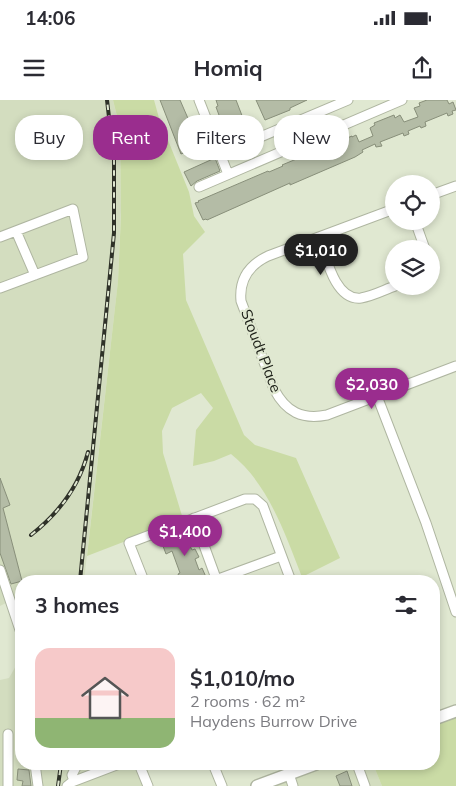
<!DOCTYPE html>
<meta charset="utf-8">
<style>
:root{--surface:#fff;--page:#f2f2f3;--text:#2b2b33;--muted:#7c7c81;--line:#e1e1e2;--accent:#9a2d8e}
body{margin:0;font-family:Mulish,sans-serif;background:var(--page);color:var(--text);height:100vh;display:flex;flex-direction:column;font-size:19px;white-space:nowrap}
*{box-sizing:border-box;margin:0}
p{font-size:16px;color:var(--muted)}
.icon{flex:none;width:28px;height:28px;fill:none;stroke:currentColor;stroke-width:2;stroke-linecap:round;stroke-linejoin:round}
.map{position:relative;flex:1;overflow:hidden}
.details{position:absolute;left:15px;top:475px;width:425px;height:195px;display:flex;flex-direction:column;background:var(--surface);border-radius:20px;box-shadow:0 2px 8px #0003}
.details>*{flex:none}
.banner{position:absolute;left:15px;top:15px;width:426px;height:45px;display:flex;gap:10px}
.buttons{position:absolute;left:385px;top:75px;display:grid;gap:10px}
.buttons a{display:grid;place-items:center;width:55px;height:55px;border-radius:50%;background:var(--surface);box-shadow:0 2px 8px #0003;font-size:25px}
.price{position:absolute;translate:-50% -42px;padding:0 11px;border-radius:18px;background:var(--accent);color:#fff;font-size:16px;line-height:32px;filter:drop-shadow(0 1px 2px #0008)}
.price::after{content:'';position:absolute;left:50%;top:30px;width:15px;height:11px;margin-left:-8px;background:inherit;clip-path:polygon(0 0,100% 0,50% 100%)}
.price.active{background:#222;color:#fff}
ul{padding:0;list-style:none}
li{display:flex;align-items:center;gap:15px;height:125px;padding:0 20px}
li+li{border-top:1px solid var(--line)}
li span{display:grid;place-items:center;flex:none;width:140px;height:100px;border-radius:15px;color:#555}
li>.icon{margin-inline-start:auto}
span .icon{width:60px;height:60px;fill:#fffc;stroke-width:1}
li b{font-size:21px}
h2{display:flex;justify-content:space-between;align-items:center;height:60px;padding:0 20px;font-size:21px}
.chip{padding:0 18px;border-radius:20px;background:var(--surface);box-shadow:0 2px 8px #0003;font-size:18px;line-height:45px}
.chip.active{background:var(--accent);color:#fff}
.status{display:flex;justify-content:space-between;align-items:center;height:35px;padding:0 25px;background:var(--surface);direction:ltr}
.status svg{height:14px;fill:currentColor}
header{display:flex;justify-content:space-between;align-items:center;height:65px;padding:0 20px;background:var(--surface);font-size:22px;font-weight:700}
.map>svg:first-child{display:block}
.built{fill:#d3ddbf}
.green{fill:#cadba5}
.building{fill:#b4bca6;stroke:#888f7a}
.lines{fill:none;stroke-linecap:round;stroke-linejoin:round}
.minor-casing{stroke:#afb6a1;stroke-width:11}
.major-casing{stroke:#afb6a1;stroke-width:14}
.minor{stroke:#fff;stroke-width:9}
.major{stroke:#fff;stroke-width:11}
.rail-casing{stroke:#2f3229;stroke-width:4}
.rail{stroke:#e0e8d1;stroke-width:2;stroke-dasharray:5.5;stroke-linecap:butt}
.labels{text-anchor:middle;stroke-width:4.5;stroke-linejoin:round;paint-order:stroke}
.street-label{font-size:15px;fill:#1a1d15;stroke:#e0e8d1}
</style>
<div class="status"><b>14:06</b><svg viewBox="0 0 49 12"><path d="M0 12V9h3v3zM5 12V6h3v6zM10 12V3h3v9zM15 12V0h3v12zM26 1h20v11H26zM47 4h2v5h-2z"/></svg></div>
<header><svg class="icon" aria-label="menu" viewBox="0 0 24 24"><path d="M4 6h16M4 12h16M4 18h16"/></svg>Homiq<svg class="icon" aria-label="share" viewBox="0 0 24 24"><path d="M12 15V3M7 8l5-5 5 5M5 13v7h14v-7"/></svg></header>
<div class="map">
<svg width="456" height="686" viewBox="0 0 456 686">
<rect width="100%" height="100%" fill="#e0e8d1"/>
<path class="built" d="M0,0H113L120,28L121,110L118,181L84,481H21V664H142L151,686H0V580L9,578L17,564L16,530L6,503L0,506Z
M329,664H373L382,686H270Z"/>
<path class="green" d="M113,0H154L159,18L189,92L194,116L205,132L183,154L186,200L244,335L255,345L296,358L340,458L302,477C285,434 268,383 231,354L214,361L193,366L196,330L213,308L201,293L172,308L162,331L163,353L183,419L87,456L118,181L121,115L120,28Z
M456,616V686H382L373,664H434V625Z"/>
<path class="building" d="M160,0H180L200,46L181,54Z
M216,0H236L246,26L226,34L216,7L218,6Z
M256,0H307L290,8V10L265,20Z
M427,0H447L449,4L453,2L456,10L452,11L453,14L448,16L447,13L425,22L426,26L421,28L420,26L408,31L409,34L404,36L403,33L380,42L382,46L376,47L375,44L362,50L363,52L355,57L290,85V83L207,120L206,119L203,120L195,103L199,102L198,101L268,71L269,72L283,66L282,65L352,36V37L356,35L359,42L373,36L370,28L375,25L374,23L394,15L395,18L400,15L404,22L418,17L414,8L420,6L419,3Z
M215,58L220,71L197,81L191,86L184,72Z
M0,378L10,405L3,408L22,481L11,484L0,453Z
M186,429H188L191,437L187,440L192,450L195,449L199,457L195,459L199,470L202,468L206,477L198,480V478L193,480L192,477L181,481L178,474L180,473L172,451L166,454L163,446L176,441L173,434Z
M18,669L29,670L31,686H22L23,681L17,680Z
M347,671L352,686H340L336,676Z"/>
<g class="lines">
<defs>
<path id="minor" d="M199,0L228,74
M220,54L348,0
M199,87L402,0
M431,95L456,86
M394,109L268,156C249,165 239,180 241,201L274,289C286,312 302,320 327,315L456,266
M415,121L425,149
M16,131L35,175
M0,137L73,109L83,157L0,188
M319,137C326,157 335,201 361,198C373,196 384,190 395,186
M377,296L426,423L456,512
M194,418L217,481
M0,470L21,533
M144,481L129,443L245,399H255L263,406L291,481
M213,481L281,456
M8,634V686
M35,664L38,686
M139,664L148,686
M213,664L222,686
M287,664L290,673
M357,664L365,686
M289,674L293,686
M74,681L72,675L76,667
M67,686L72,682L119,664"/>
<path id="major" d="M434,619L456,611
M257,686L316,664"/>
</defs>
<use href="#minor" class="minor-casing"/>
<use href="#major" class="major-casing"/>
<use href="#minor" class="minor"/>
<use href="#major" class="major"/>
<defs>
<path id="rail" d="M31,435C59,413 79,387 88,352
M80,481L114,133V60L107,0
M58,686L61,664"/>
</defs>
<use href="#rail" class="rail-casing"/>
<use href="#rail" class="rail"/>
</g>
<g class="labels">
<g class="street-label">
<text transform="translate(261 251) rotate(69)" y="5">Stoudt Place</text>
</g>
</g>
</svg>
<div class="buttons">
<a><svg class="icon" aria-label="locate" viewBox="0 0 24 24"><circle cx="12" cy="12" r="6"/><path d="M12 2v4M12 18v4M2 12h4M18 12h4"/></svg></a>
<a><svg class="icon" aria-label="layers" viewBox="0 0 24 24"><path d="M12 4l9 5-9 5-9-5zM3 14l9 5 9-5"/></svg></a>
</div>
<b class="price active" style="left:321px;top:176px">$1,010</b>
<b class="price" style="left:372px;top:310px">$2,030</b>
<b class="price" style="left:185px;top:457px">$1,400</b>
<div class="banner">
<a class="chip">Buy</a>
<a class="chip active">Rent</a>
<a class="chip">Filters</a>
<a class="chip">New</a>
</div>
<section class="details">
<h2>3 homes<svg class="icon" aria-label="filters" viewBox="0 0 24 24"><path d="M4 7h16M4 17h16"/><circle cx="9" cy="7" r="2"/><circle cx="15" cy="17" r="2"/></svg></h2>
<ul>
<li><span style="background:linear-gradient(#f6c9c9 70%,#8fb573 0)"><svg class="icon" aria-label="home" viewBox="0 0 24 24"><path d="M3 11l9-7 9 7M6 9v11h12V9"/></svg></span><div><b>$1,010/mo</b><p>2 rooms · 62 m²</p><p>Haydens Burrow Drive</p></div></li>
</ul>
</section>
</div>
